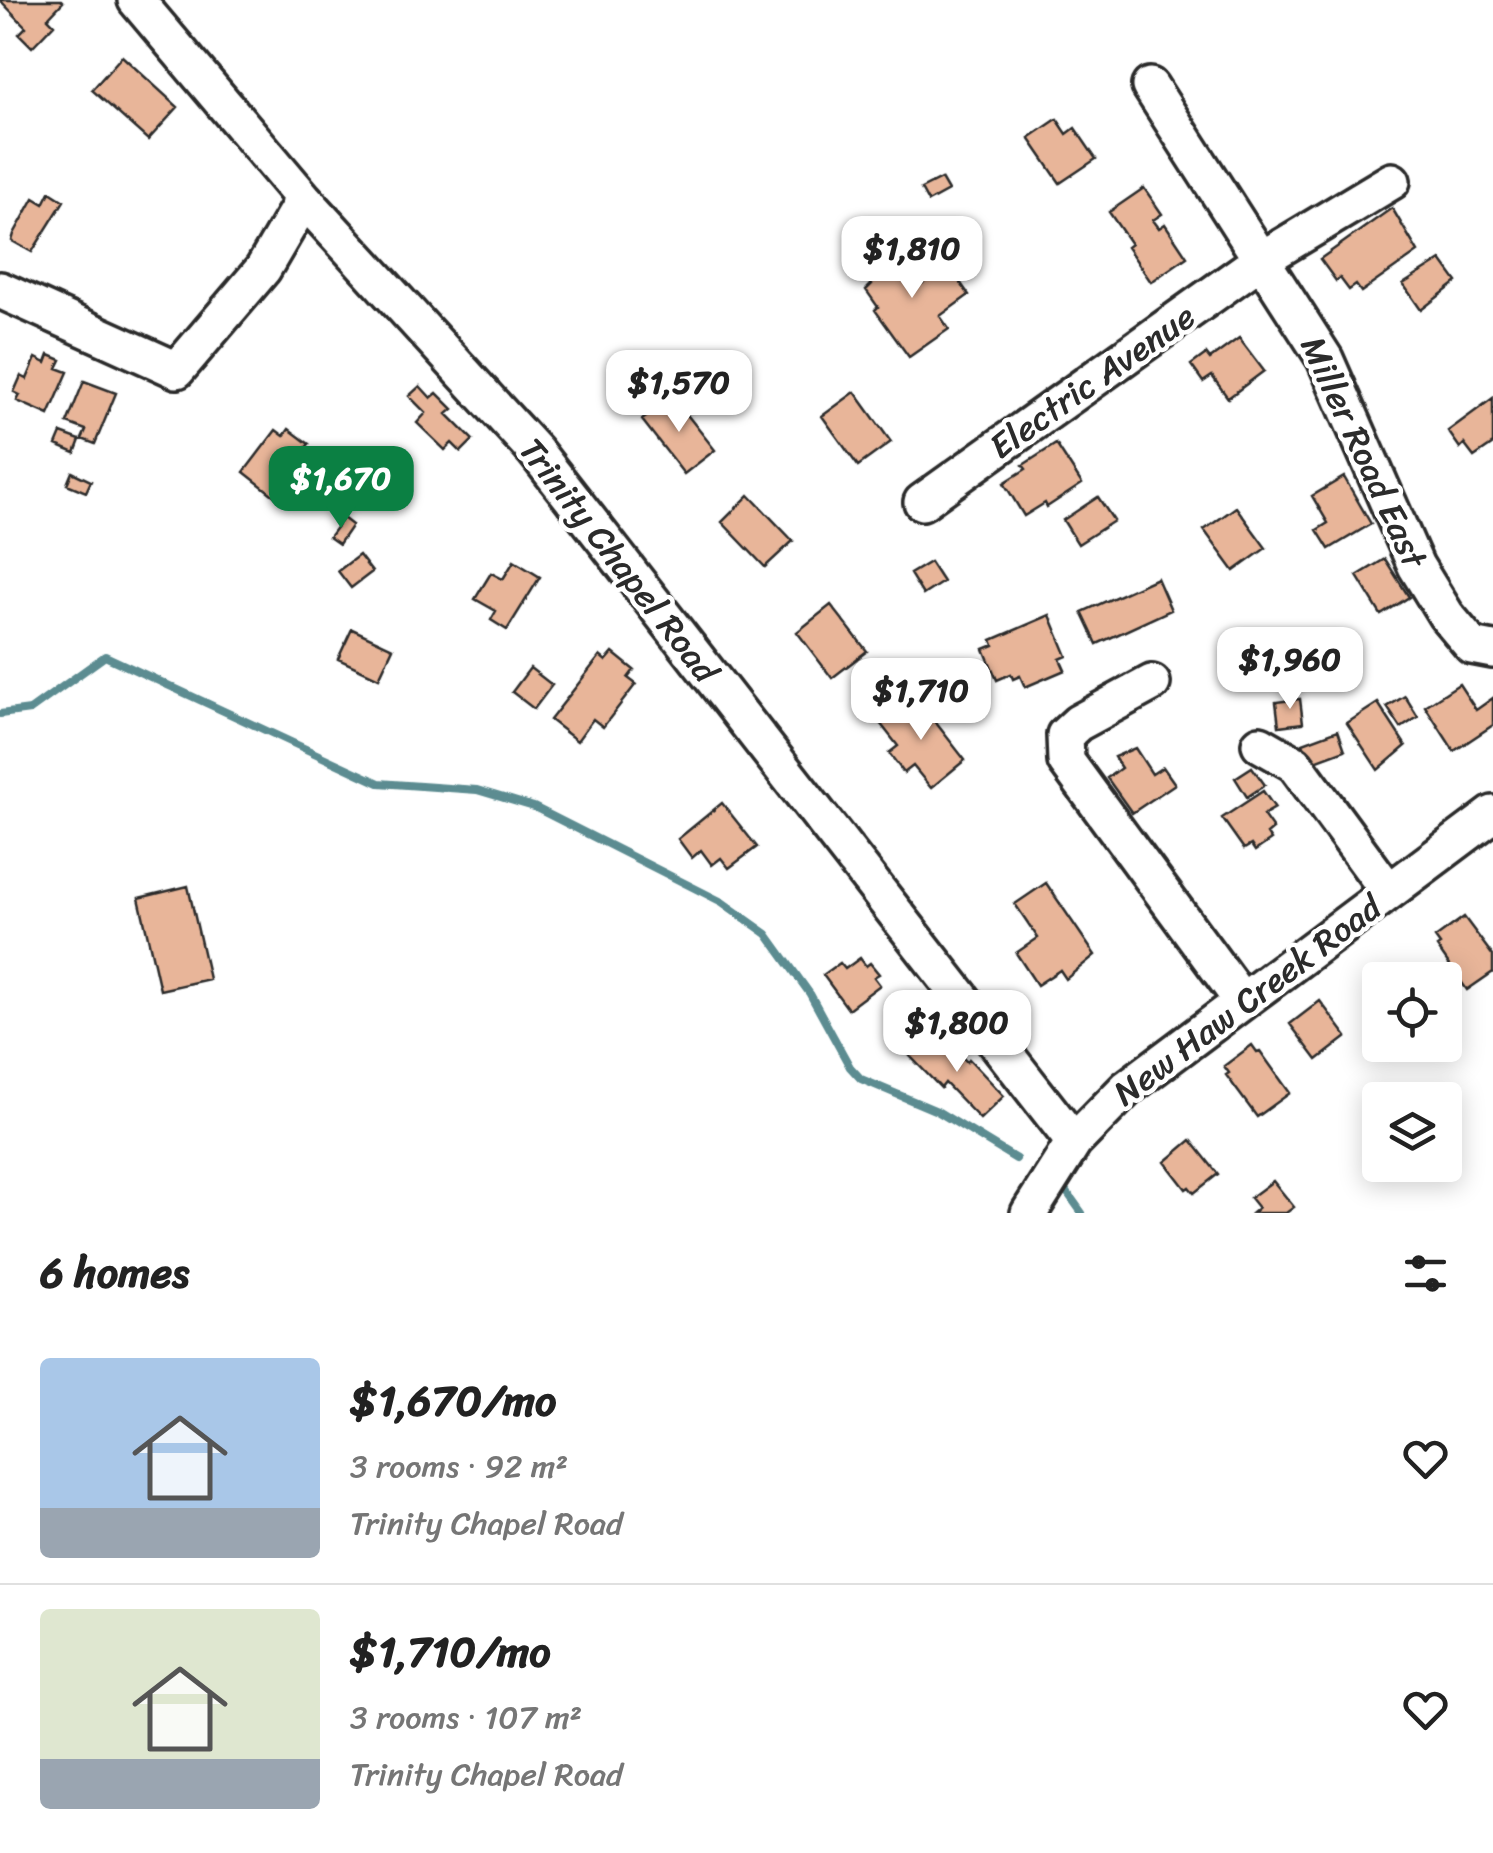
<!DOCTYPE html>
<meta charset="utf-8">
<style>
:root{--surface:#fff;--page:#f6f6f6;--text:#222;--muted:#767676;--line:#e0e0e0;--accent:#0b8043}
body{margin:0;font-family:Sriracha,sans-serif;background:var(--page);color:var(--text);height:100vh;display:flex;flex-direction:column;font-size:38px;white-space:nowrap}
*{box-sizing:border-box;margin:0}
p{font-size:32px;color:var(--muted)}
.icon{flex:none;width:55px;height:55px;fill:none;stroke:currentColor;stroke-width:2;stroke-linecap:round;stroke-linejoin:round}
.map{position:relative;height:1213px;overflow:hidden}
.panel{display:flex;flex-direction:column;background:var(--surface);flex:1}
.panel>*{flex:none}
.tools{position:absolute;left:1362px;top:962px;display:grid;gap:20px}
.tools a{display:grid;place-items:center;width:100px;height:100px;border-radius:10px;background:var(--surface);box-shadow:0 5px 25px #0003;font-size:50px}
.price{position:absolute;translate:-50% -85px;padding:0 22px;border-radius:20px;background:#fff;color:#222;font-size:32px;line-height:65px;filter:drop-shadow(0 2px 5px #0008)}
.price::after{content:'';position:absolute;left:50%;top:60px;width:30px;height:22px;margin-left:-15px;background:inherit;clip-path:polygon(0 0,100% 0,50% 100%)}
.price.on{background:var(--accent);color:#fff}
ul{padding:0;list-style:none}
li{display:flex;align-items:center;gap:30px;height:250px;padding:0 40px}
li+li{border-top:2px solid var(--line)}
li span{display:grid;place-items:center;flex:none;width:280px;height:200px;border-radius:10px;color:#555}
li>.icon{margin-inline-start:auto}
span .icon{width:120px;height:120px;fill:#fffc;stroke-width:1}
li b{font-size:42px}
h2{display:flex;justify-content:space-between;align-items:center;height:120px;padding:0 40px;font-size:42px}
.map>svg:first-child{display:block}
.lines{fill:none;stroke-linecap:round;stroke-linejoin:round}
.stream{stroke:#5b8c91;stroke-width:8}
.building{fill:#e8b599;stroke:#2b2b2b;stroke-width:2.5}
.minor-casing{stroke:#2b2b2b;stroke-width:42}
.minor{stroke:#fff;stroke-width:35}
.labels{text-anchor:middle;stroke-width:9;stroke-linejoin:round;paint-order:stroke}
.street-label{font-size:35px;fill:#2b2b2b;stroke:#fff}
</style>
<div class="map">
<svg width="1493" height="1213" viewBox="0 0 1493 1213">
<rect width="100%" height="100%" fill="#fff"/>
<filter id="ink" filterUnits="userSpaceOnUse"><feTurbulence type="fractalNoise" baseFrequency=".01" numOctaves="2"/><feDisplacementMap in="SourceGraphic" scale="20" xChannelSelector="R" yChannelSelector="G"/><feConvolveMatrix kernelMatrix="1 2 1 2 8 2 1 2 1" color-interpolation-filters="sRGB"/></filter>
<g filter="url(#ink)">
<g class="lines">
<path class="stream" d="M0,714L30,710L105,656L379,783L477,790L534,807L722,902L767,934L810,994L850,1067L861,1079L937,1111L1016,1159
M1067,1192L1082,1213"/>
</g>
<path class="building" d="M0,0H61L63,2L48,18L54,24L32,47L19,34L26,27Z
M122,56L178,107L148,140L92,90Z
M1057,119L1067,134L1075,128L1096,159L1060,183L1029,138Z
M941,179L948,191L928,202L921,189Z
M1144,188L1162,214L1153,220L1159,228L1165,224L1187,257L1151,282L1127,247L1131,244L1109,212Z
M50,192L64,201L32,252L12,241L14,234L34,198L44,204Z
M1392,208L1418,252L1361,292L1356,285L1349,290L1340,278L1336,281L1320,259Z
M887,251L898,267L904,262L920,285L948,265L969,295L940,316L949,329L909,357L875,310L878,307L866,290L872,284L861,269Z
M1441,260L1457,282L1421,310L1403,284Z
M1239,338L1264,371L1228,398L1212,376L1203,382L1191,365L1206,354L1210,359Z
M49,355L61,360L57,368L68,372L49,415L17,401L20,395L14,392L21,376L27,379L36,358L46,363Z
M84,381L116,393L95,444L82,439L86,430L67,423Z
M420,386L431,398L437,393L453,409L447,414L473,440L461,452L452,443L445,450L417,423L426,413L409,396Z
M855,392L891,442L858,466L822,416Z
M673,397L715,450L684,474L642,420Z
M1493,398V444L1474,457L1464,444L1460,448L1448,431Z
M289,429L309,444L303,451L310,456L277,498L244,472L276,430L284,436Z
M61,433L80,440L75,453L56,445Z
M1056,444L1082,484L1047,507L1045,503L1024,516L1004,483L1026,469L1023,465Z
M72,472L91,481L86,492L67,484Z
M1344,477L1371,524L1329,549L1317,530L1328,523L1312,496Z
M749,495L793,541L765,567L722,522Z
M1098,497L1114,521L1078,544L1063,520Z
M1236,507L1266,548L1234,571L1204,530Z
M343,518L352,525L339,544L329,537Z
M359,555L372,572L351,588L338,571Z
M1385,559L1409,597L1381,615L1357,576Z
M514,561L540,577L507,630L491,620L496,611L475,599L491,573L503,579Z
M930,562L943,582L923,595L910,574Z
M1157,578L1171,610L1097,644L1082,612Z
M831,605L867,651L832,678L797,632Z
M1050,615L1067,656L1060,659L1065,670L1025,687L1020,676L1013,679L1011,674L997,680L984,649L994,645L992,640Z
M352,629L393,648L379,678L338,659Z
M613,653L634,670L628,678L636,684L603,727L593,719L577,741L550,720L600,656L606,661Z
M942,666L967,699L946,714L922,681Z
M530,668L552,685L534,709L512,692Z
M1459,684L1476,710L1493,698V725L1454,751L1425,706Z
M915,696L965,760L931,788L913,766L904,773L889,753L898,746L880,723Z
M1405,696L1418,717L1401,728L1387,707Z
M1300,699L1303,723L1279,726L1276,702Z
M1378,703L1406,746L1378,770L1347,723Z
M1338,730L1345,750L1310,763L1303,743Z
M1135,748L1152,774L1163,767L1175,784L1132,813L1107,778L1121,768L1114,757Z
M1252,767L1265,785L1247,797L1235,778Z
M1263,791L1275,808L1263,815L1273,829L1267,834L1271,840L1255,851L1251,845L1244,849L1222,818Z
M722,803L757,847L729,868L721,858L712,865L701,850L692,858L678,839Z
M1046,883L1095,955L1066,979L1060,970L1037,985L1016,953L1038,938L1015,904Z
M188,886L209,979L160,990L139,898Z
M1464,917L1493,956V972L1467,990L1437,947L1440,945L1435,938Z
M860,958L866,966L870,963L879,974L874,977L880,985L848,1009L823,975L840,963L845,969Z
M1320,1001L1347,1037L1317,1060L1290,1024Z
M933,1035L940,1042L944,1038L967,1062L969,1059L1004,1096L980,1119L945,1083L941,1088L910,1056Z
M1252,1045L1257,1052L1260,1051L1290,1093L1257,1117L1226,1075L1229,1073L1224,1066Z
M1191,1140L1218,1174L1194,1193L1189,1187L1186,1189L1165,1162Z
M1273,1181L1294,1207L1286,1213H1252L1258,1208L1250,1198Z"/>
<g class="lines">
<defs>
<path id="minor" d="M136,0L304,199L535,451L1074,1142
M1150,86L1325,359L1416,566L1446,615L1472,646L1493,650
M0,290L177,370L263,269L304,199
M922,502L1262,259L1392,181
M1152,683L1078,723L1065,735L1066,761L1242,1001
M1260,744L1295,764L1389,892
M1029,1213L1074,1142L1127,1088L1493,814"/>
</defs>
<use href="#minor" class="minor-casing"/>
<use href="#minor" class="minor"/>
</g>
</g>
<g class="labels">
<g class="street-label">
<text transform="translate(1092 381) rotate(-35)" y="12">Electric Avenue</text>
<text transform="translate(1364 452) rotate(65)" y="12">Miller Road East</text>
<text transform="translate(619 560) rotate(52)" y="12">Trinity Chapel Road</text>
<text transform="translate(1247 1000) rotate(-37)" y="12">New Haw Creek Road</text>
</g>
</g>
</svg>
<div class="tools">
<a><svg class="icon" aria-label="locate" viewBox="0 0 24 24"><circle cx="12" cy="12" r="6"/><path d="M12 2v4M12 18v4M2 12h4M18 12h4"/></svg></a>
<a><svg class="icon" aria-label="layers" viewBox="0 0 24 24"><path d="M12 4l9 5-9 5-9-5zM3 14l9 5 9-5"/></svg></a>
</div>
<b class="price" style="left:912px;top:301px">$1,810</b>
<b class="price" style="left:679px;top:435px">$1,570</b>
<b class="price on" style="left:341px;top:531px">$1,670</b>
<b class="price" style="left:1290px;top:712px">$1,960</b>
<b class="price" style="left:921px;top:743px">$1,710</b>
<b class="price" style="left:957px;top:1075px">$1,800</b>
</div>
<section class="panel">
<h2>6 homes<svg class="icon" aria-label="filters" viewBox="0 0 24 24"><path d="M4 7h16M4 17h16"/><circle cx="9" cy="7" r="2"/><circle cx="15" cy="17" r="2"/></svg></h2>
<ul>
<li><span style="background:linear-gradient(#a9c7e8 75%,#9aa5b1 0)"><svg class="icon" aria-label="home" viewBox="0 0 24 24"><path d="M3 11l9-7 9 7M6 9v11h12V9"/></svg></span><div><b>$1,670/mo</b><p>3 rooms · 92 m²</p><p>Trinity Chapel Road</p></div><svg class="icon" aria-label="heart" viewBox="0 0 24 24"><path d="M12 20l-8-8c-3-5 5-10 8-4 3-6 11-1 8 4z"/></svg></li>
<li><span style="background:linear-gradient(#dfe7d0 75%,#9aa5b1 0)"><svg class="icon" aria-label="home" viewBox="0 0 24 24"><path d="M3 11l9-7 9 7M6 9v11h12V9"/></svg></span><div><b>$1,710/mo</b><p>3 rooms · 107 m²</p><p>Trinity Chapel Road</p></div><svg class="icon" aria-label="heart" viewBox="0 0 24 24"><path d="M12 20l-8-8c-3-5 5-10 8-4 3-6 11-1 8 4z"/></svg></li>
</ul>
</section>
